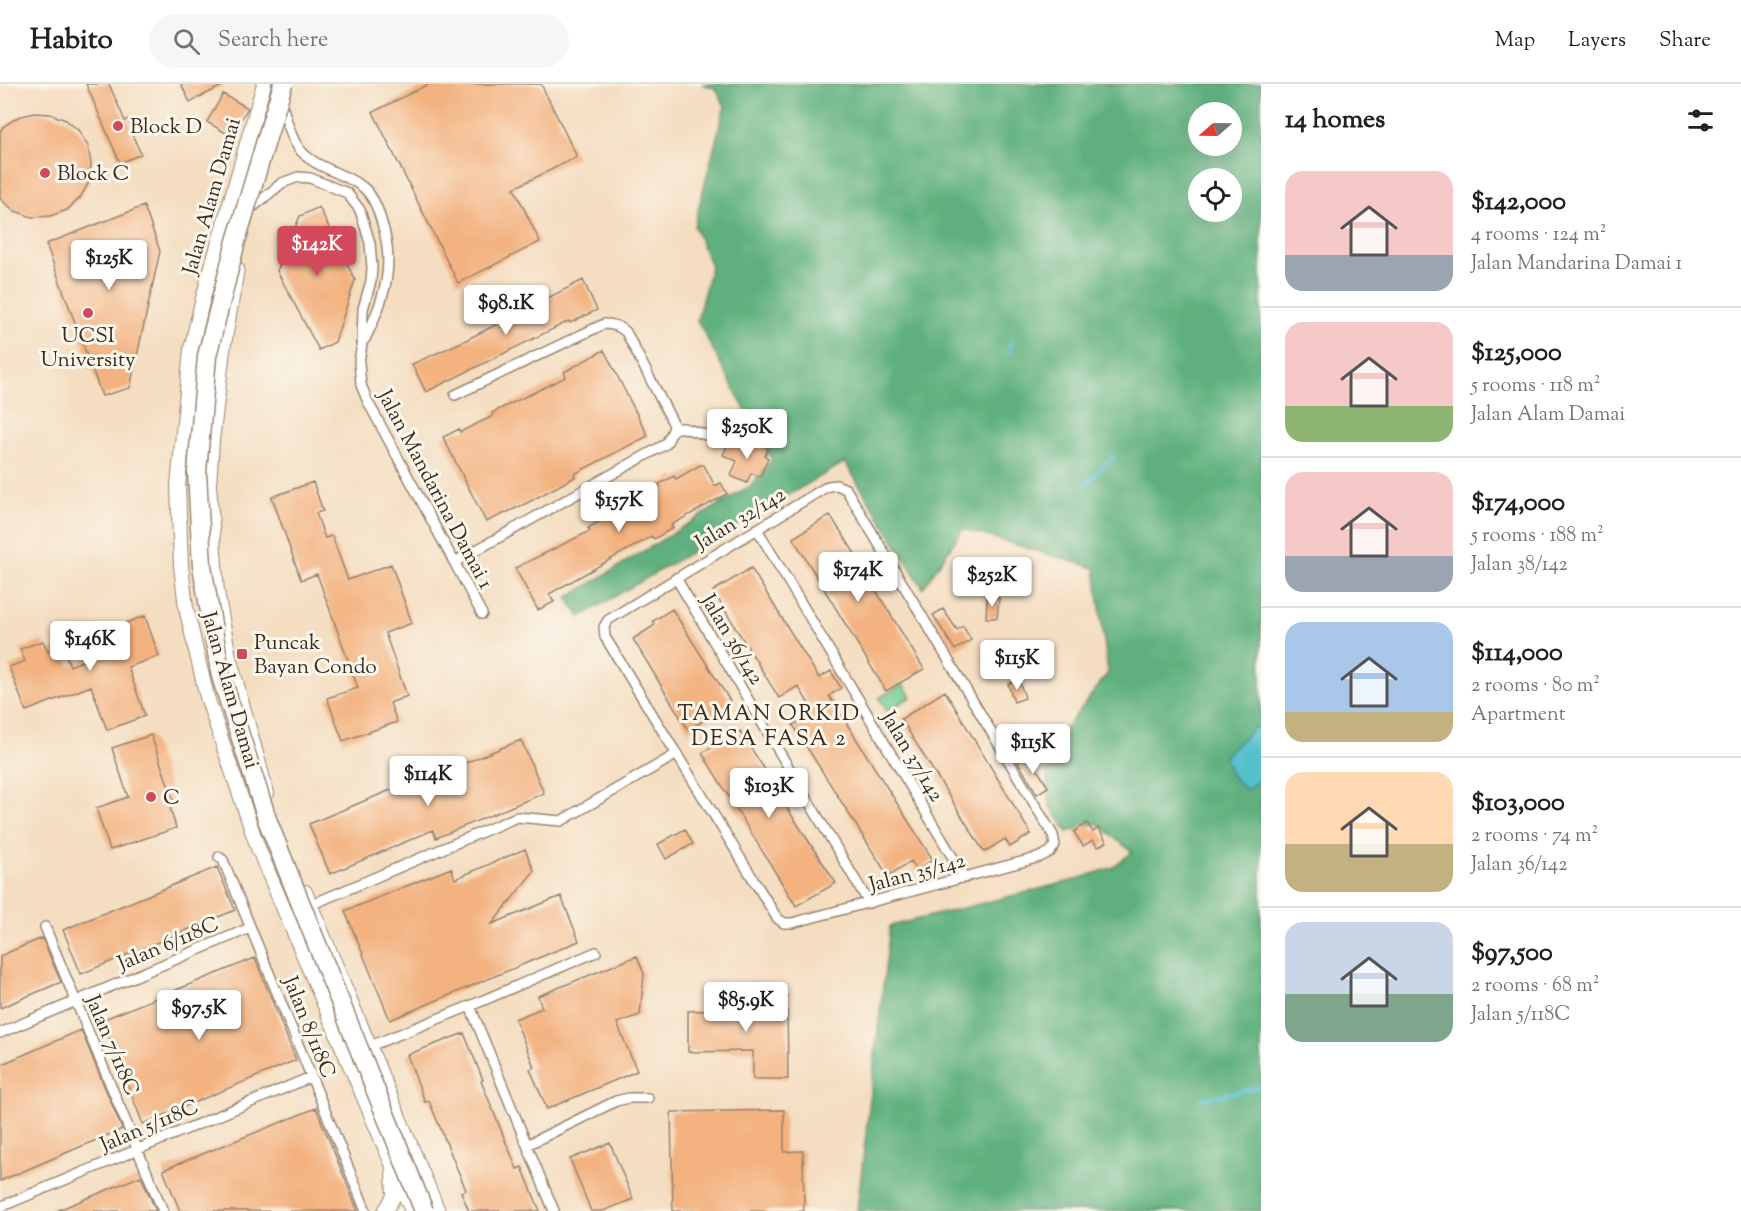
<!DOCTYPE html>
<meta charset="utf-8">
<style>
:root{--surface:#fff;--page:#f6f6f6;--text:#202124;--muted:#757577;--line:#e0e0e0;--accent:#d1495b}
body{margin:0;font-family:"Sorts Mill Goudy",serif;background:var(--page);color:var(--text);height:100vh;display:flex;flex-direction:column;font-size:22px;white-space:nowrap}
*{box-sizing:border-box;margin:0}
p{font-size:20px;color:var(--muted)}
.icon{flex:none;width:33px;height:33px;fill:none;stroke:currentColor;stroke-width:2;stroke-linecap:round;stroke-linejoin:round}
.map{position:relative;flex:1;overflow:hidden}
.panel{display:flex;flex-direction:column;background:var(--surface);width:480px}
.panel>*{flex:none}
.needle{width:39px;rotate:250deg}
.controls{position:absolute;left:1188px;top:18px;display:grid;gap:12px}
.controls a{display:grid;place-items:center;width:54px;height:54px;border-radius:50%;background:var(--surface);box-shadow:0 6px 24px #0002;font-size:30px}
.price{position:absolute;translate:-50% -51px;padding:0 14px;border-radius:6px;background:#fff;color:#222;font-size:20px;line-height:39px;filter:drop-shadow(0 2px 3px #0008)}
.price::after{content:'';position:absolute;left:50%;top:36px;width:18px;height:14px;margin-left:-9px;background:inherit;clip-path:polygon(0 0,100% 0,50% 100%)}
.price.selected{background:var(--accent);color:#fff}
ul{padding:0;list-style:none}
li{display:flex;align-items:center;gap:18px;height:150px;padding:0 24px}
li+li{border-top:2px solid var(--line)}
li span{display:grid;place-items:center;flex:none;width:168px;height:120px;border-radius:18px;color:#555}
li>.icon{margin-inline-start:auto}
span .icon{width:72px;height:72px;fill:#fffc;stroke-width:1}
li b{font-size:26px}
h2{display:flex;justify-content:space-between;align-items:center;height:72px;padding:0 24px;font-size:26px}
header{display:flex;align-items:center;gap:36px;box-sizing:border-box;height:84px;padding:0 30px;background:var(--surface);border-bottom:2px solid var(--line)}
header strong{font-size:28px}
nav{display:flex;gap:33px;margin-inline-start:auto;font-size:21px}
.search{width:420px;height:54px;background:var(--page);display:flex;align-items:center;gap:15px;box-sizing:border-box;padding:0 21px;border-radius:33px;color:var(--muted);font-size:22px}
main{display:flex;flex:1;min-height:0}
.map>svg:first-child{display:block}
.green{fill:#73cd94;stroke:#577c59;stroke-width:1.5}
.forest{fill:#5eb07e;stroke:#4c6d4e;stroke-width:1.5;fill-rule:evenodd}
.water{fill:#53c0cc;stroke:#477575;stroke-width:1.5}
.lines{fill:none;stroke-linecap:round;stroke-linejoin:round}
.stream{stroke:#53c0cc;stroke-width:4}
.building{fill:#f3b280}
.street-casing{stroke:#98846f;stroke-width:12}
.secondary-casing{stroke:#98846f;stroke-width:16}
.street{stroke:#fff;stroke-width:9}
.secondary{stroke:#fff;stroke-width:14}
.highway-bridge-casing{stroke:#98846f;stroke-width:21;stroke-linecap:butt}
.highway-bridge{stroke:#fff;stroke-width:18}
.poi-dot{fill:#d1495b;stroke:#fbf7ec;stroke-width:2}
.labels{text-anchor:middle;stroke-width:6;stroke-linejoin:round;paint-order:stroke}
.poi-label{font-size:21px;fill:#3b2a1e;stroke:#fbf7ec;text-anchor:start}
.street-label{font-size:21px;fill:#3b2a1e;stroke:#fbf7ec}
.neighbourhood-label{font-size:22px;letter-spacing:1.5px;fill:#3b2a1e;stroke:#fbf7ec}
</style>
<header>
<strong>Habito</strong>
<div class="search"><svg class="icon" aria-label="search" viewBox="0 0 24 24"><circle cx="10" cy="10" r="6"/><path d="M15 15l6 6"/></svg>Search here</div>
<nav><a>Map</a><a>Layers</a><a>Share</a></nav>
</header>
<main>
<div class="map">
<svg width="1261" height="1127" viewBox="0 0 1261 1127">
<rect width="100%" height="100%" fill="#fbf7ec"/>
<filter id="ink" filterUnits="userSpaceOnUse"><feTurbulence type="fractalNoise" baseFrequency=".0167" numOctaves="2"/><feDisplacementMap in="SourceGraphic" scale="12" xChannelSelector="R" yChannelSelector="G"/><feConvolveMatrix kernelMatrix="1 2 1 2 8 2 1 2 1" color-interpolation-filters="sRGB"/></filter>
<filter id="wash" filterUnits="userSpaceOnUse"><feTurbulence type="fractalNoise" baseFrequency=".008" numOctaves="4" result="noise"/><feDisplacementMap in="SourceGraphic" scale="24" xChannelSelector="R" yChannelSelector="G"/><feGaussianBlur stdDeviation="1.35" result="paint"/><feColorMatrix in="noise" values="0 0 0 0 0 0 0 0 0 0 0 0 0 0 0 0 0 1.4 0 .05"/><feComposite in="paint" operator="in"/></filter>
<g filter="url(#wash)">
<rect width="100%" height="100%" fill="#f4ddc0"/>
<path class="green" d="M903,600L911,613L887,627L879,614Z"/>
<path class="forest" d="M702,0H1261V1127H857L890,842L1071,797L1114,783L1132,768L1097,739L1068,748L1050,722L1045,672L1108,589L1095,484L963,445L923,504L845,378L580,533L567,514L750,402L772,376L697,236L711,182L694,142L725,22L716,5ZM1198,28H1232V62H1198ZM1198,94H1232V128H1198Z"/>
<path class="water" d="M1255,643H1261V695L1246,706L1231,691L1224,672Z"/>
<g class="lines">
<path class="stream" d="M1009,269L1010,258
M1086,400L1113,373
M1201,1015L1261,1003"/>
</g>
<g id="blocks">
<path class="building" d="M86,0H109L125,37L128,35L133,47L131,48L141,70L120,79Z
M181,0H226L190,18Z
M429,0H541L577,73L514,104L540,158L458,199L373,28Z
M223,10L248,24L231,52L207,38Z
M34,29L50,30L66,36L78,46L88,62L91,80L89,98L80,114L67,126L50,132L32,133L15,127L0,115V47L4,42L18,33Z
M144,122L160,167L130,304L102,312L46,160Z
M319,123L355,196L335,258L319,266L277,187L300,132Z
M583,196L597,226L570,239L569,237L426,308L412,280L462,258Z
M604,266L648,352L574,390L575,393L527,419L486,438L443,353L459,345L460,348L493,332L492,329L506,322L566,293L564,288Z
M750,356L768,364L765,372L768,374L760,393L751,389L747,399L731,392L737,377L723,371L729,357L746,364Z
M700,381H704L715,402L721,399L727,410L671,441L673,444L654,455L652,452L549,510L554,518L538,526L515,484L590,447L588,444L612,430L610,427L625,419L626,422L660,403L659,400L674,392L676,395Z
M313,398L323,427L316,429L325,454L332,452L348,496L391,480L412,539L385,549L407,612L390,619L397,638L343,657L327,614L358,604L317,490L301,496L272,413Z
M830,431L874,499L872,500L924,585L886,607L793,454Z
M751,484L819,594L831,587L841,604L829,612L933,776L917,786L911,777L888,792L793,641L814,628L798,602L779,614L713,507Z
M987,514H999L997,534H986Z
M672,525L732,620L688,646L633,555L655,541L653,537Z
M943,525L957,546L963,542L971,556L955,566L933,531Z
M145,532L159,572L128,583L145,632L107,646L91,602L26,627L9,583L25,577L20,565L43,557L48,568L63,563L70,582L88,575L81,555Z
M1019,596L1025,614L1014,618L1008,600Z
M945,607L1031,750L1010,763L1005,755L984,768L901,635Z
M740,647L783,714L781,715L836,799L796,822L702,669Z
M151,651L174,718L169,720L176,744L110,766L96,724L128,713L112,664Z
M521,656L544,709L436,754L433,746L330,790L309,740L410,698L412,701Z
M1029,672L1048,703L1037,710L1018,678Z
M1087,739L1093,748L1098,744L1107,758L1098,763L1093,756L1083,762L1074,748Z
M685,745L693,760L666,775L658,760Z
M525,765L534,787L492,840L561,812L579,857L390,936L345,827L451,784L455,795Z
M217,783L235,826L81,890L63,846Z
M42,854L61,898L0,924V872Z
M637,872L644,890L640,931L617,939L637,987L547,1025L530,985L534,983L515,935L542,924L538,912Z
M255,874L296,976L143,1040L102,936Z
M787,912L788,995H753V967L688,968V927L736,926V913Z
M81,946L122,1045L0,1097V981Z
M464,949L483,996L481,997L517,1085L522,1083L540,1127H469L461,1108L466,1106L429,1017L425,1018L407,971Z
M316,1024L358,1127H180L163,1086Z
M784,1026V1068L803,1067L804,1127H673L671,1028Z
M610,1059L633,1115L603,1127H591L570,1075Z
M141,1092L156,1127H56Z"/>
</g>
</g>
<g filter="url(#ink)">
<use href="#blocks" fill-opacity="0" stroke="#98846f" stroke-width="1.5"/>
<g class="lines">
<defs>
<path id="street" d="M283,24C287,37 290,52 298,63C312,84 344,88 364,104C373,112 378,125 381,136C396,181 385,214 365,255
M254,122L282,99L298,93L310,94L347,109L360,126L370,159L372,184L371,197L363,225L362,260L359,278L361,301L368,318L482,530
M455,311L604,240C611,240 620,242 626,248L673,339L674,344L666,360L455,478
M674,344H684L709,352
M837,401L846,405L1053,751L1055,761L1050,768L1040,773L792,839H784L777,834L605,553L604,543L608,536L828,402Z
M757,445L965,794
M676,494L869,819
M219,773L223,776L366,1127
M287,831L517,733L561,737L677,670
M45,843L163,1127
M470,922L554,1127
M0,949L250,844
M370,962L470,922L596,868
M527,1061L616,1017L629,1014H648
M0,1123L311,993"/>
<path id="secondary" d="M264,0L203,214L191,265L178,402L181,482L186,524L207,613L258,764L412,1127
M237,185L223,266L212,357L209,401L217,508L229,573L267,709
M305,808L438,1127
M385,1127L394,1112L393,1090"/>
</defs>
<use href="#street" class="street-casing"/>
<use href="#secondary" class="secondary-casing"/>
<use href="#street" class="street"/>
<use href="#secondary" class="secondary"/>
<defs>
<path id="highway-bridge" d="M283,0L236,157L207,272L197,388L202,482L221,592L268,738L424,1127"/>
</defs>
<use href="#highway-bridge" class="highway-bridge-casing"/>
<use href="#highway-bridge" class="highway-bridge"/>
</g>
</g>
<g class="poi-dot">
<circle cx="118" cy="42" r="6"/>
<circle cx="45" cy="89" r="6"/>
<circle cx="88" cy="229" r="6"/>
<rect x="236" y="564" width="12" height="12" rx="3"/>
<circle cx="151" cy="713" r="6"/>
</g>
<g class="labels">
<g class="poi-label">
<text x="130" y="49">Block D</text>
<text x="57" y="96">Block C</text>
<text x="88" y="258" text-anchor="middle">UCSI<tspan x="88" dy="24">University</tspan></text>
<text x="254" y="565">Puncak<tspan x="254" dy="24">Bayan Condo</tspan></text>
<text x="163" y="720">C</text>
</g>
<g class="street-label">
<text transform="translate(211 112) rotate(-74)" y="7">Jalan Alam Damai</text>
<text transform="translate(436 405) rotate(62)" y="7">Jalan Mandarina Damai 1</text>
<text transform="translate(740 434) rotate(-31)" y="7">Jalan 32/142</text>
<text transform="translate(733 555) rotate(59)" y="7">Jalan 36/142</text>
<text transform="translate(231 606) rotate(74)" y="7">Jalan Alam Damai</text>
<text transform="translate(913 672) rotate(59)" y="7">Jalan 37/142</text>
<text transform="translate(917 788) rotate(-15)" y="7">Jalan 35/142</text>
<text transform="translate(168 859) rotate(-23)" y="7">Jalan 6/118C</text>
<text transform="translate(310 943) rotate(68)" y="7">Jalan 8/118C</text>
<text transform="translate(113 961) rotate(67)" y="7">Jalan 7/118C</text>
<text transform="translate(149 1041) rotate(-23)" y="7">Jalan 5/118C</text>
</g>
<g class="neighbourhood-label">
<text x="769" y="636">TAMAN ORKID<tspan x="769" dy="25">DESA FASA 2</tspan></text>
</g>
</g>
</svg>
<div class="controls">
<a><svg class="needle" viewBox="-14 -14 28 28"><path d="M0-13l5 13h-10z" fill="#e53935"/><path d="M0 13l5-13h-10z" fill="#757577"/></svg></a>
<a><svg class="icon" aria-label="locate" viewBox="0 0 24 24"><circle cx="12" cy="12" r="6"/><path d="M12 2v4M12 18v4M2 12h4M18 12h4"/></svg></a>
</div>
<b class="price selected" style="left:317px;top:193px">$142K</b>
<b class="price" style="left:109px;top:207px">$125K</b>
<b class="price" style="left:506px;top:252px">$98.1K</b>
<b class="price" style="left:747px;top:376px">$250K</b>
<b class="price" style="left:619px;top:449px">$157K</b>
<b class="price" style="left:858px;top:519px">$174K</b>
<b class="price" style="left:992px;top:524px">$252K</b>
<b class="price" style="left:90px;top:588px">$146K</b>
<b class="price" style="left:1017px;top:607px">$115K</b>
<b class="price" style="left:1033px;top:691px">$115K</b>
<b class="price" style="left:428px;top:723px">$114K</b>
<b class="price" style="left:769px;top:735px">$103K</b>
<b class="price" style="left:746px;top:949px">$85.9K</b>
<b class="price" style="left:199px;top:957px">$97.5K</b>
</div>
<section class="panel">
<h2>14 homes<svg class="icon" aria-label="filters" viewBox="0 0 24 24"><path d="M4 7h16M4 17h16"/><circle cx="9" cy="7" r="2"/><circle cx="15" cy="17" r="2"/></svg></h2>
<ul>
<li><span style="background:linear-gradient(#f6c9c9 70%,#9aa5b1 0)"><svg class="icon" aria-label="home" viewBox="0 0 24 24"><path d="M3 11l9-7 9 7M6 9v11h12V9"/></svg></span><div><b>$142,000</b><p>4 rooms · 124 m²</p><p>Jalan Mandarina Damai 1</p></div></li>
<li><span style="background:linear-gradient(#f6c9c9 70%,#8fb573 0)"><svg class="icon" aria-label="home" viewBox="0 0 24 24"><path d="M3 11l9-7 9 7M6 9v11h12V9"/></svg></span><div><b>$125,000</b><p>5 rooms · 118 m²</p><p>Jalan Alam Damai</p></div></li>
<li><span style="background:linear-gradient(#f6c9c9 70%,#9aa5b1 0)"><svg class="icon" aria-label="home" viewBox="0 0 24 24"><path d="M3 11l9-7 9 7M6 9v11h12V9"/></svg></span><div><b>$174,000</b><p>5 rooms · 188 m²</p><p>Jalan 38/142</p></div></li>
<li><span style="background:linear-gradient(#a9c7e8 75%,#c2b280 0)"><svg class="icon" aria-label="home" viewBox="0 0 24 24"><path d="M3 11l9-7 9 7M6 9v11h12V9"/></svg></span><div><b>$114,000</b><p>2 rooms · 80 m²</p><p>Apartment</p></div></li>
<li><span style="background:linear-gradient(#ffd9b3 60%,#c2b280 0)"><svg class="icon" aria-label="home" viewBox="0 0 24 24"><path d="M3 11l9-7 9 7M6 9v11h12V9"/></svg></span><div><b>$103,000</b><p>2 rooms · 74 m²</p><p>Jalan 36/142</p></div></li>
<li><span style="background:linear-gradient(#c9d6e8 60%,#7fa58c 0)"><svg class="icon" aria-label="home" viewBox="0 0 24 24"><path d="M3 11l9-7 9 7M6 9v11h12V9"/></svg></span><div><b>$97,500</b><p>2 rooms · 68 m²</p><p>Jalan 5/118C</p></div></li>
</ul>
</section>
</main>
